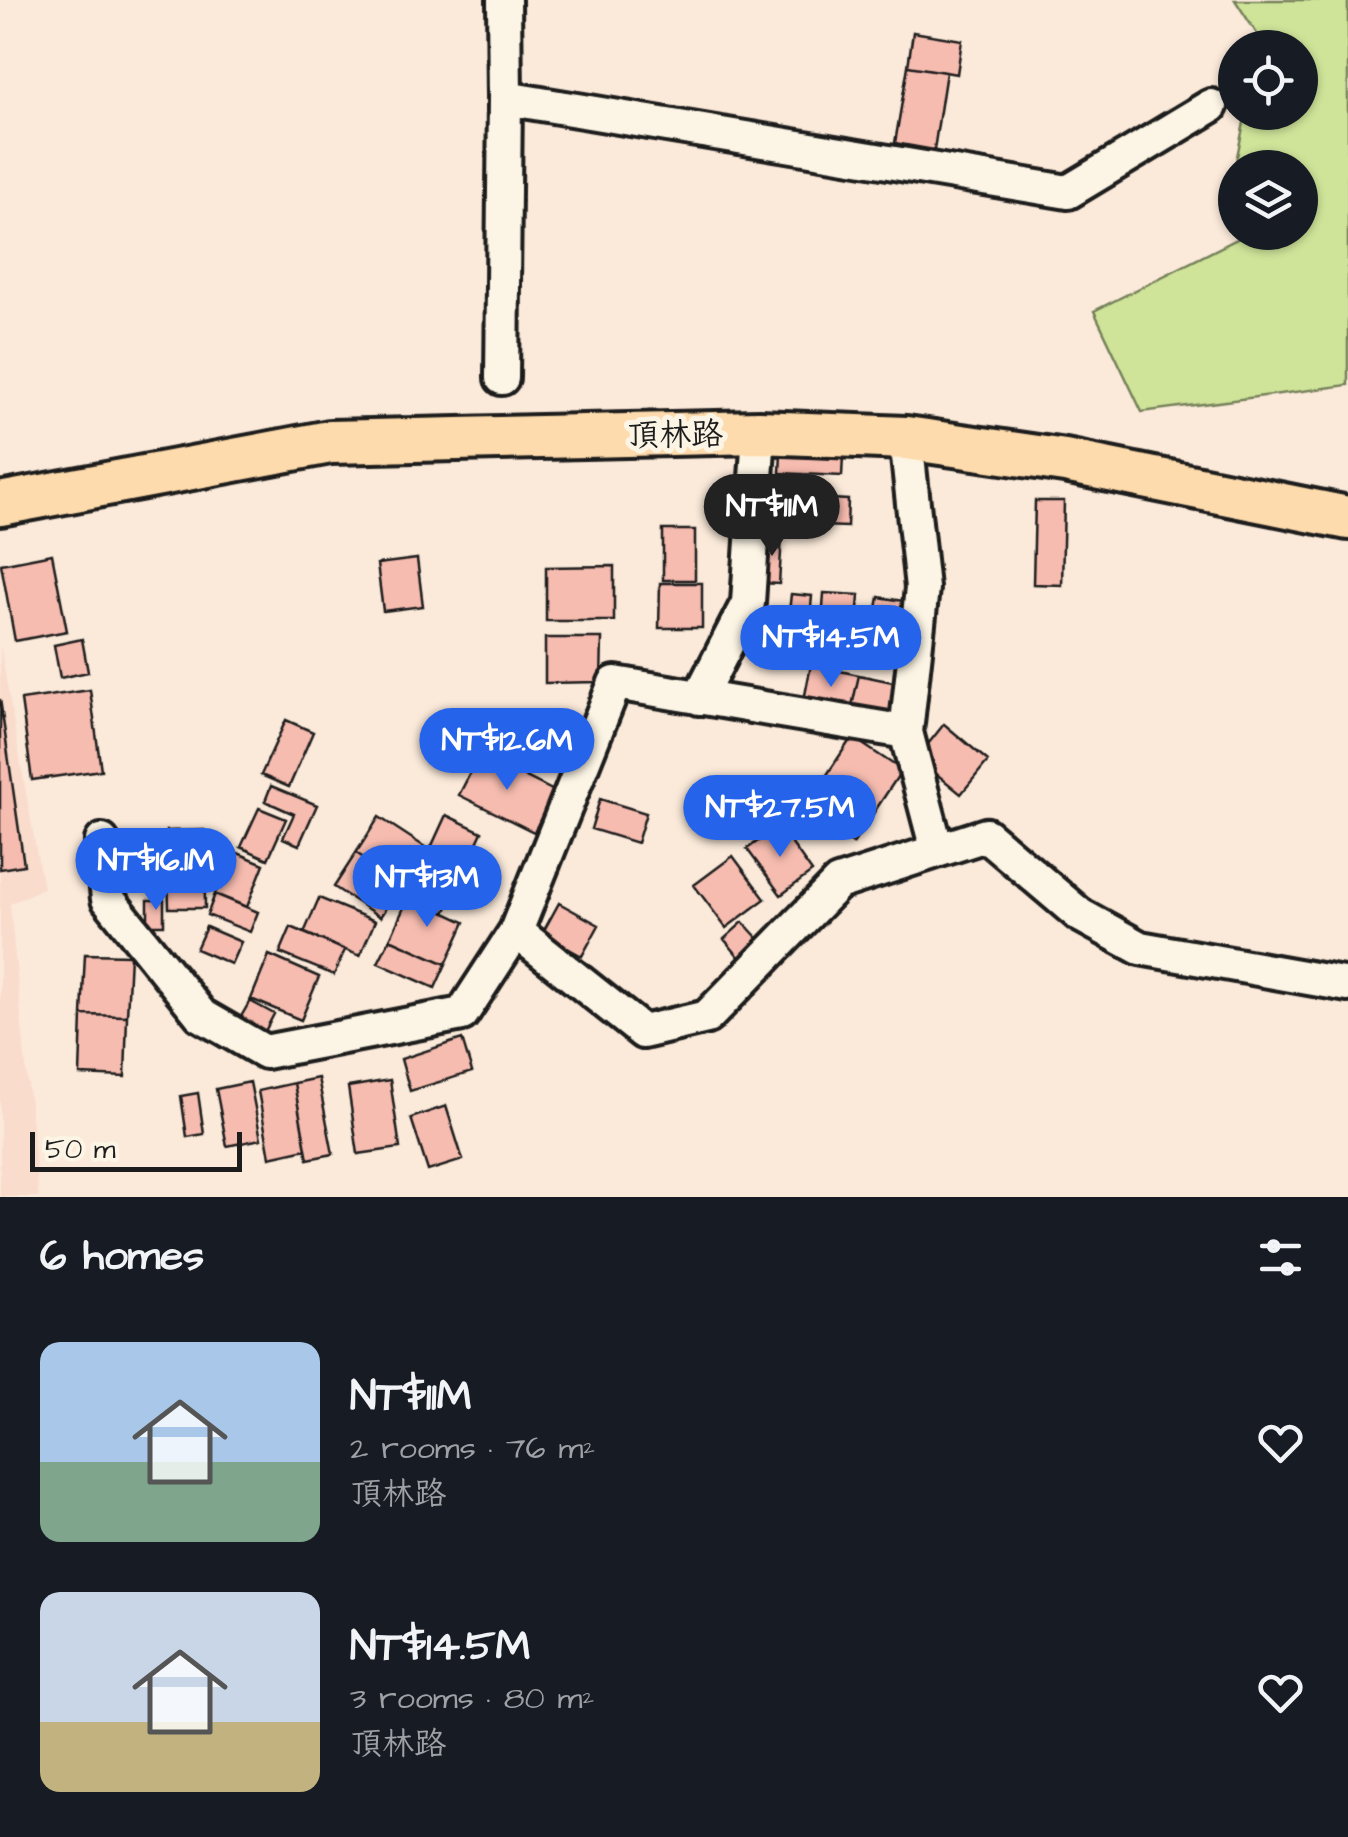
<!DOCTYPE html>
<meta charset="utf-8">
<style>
:root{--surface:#171b24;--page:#20242c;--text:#f1f3f6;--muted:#9ea1a6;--accent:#2563eb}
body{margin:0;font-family:"Architects Daughter","LXGW WenKai TC",sans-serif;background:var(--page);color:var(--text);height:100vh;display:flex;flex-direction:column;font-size:38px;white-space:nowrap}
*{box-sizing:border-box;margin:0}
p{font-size:32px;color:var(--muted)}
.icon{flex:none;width:55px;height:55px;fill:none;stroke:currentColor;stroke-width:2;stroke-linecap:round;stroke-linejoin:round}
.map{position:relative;height:1197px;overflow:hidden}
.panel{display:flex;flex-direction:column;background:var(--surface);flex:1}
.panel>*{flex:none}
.buttons{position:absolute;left:1218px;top:30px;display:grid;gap:20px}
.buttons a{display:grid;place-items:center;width:100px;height:100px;border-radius:50%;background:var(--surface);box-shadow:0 2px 8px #0004;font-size:50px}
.scale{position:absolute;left:30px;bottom:25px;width:212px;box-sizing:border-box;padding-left:10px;border:5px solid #1c1c1c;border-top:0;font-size:28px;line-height:35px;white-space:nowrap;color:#1c1c1c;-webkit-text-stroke:8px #fcf5e5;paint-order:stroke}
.price{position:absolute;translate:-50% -85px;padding:0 22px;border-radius:35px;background:var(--accent);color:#fff;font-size:32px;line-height:65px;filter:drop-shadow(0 2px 5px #0008)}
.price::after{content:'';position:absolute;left:50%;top:60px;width:30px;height:22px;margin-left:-15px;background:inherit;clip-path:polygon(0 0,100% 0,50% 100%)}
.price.selected{background:#222;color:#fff}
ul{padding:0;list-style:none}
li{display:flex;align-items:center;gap:30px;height:250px;padding:0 40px}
li span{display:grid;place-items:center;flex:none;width:280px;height:200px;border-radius:20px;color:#555}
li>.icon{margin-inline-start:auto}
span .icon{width:120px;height:120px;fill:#fffc;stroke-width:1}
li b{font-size:42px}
h2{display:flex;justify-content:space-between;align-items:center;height:120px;padding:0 40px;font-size:42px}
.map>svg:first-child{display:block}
.built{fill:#fadccd}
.green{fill:#cfe499;stroke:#76805a;stroke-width:2.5}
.building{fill:#f7bcb0;stroke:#1c1c1c;stroke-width:2.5}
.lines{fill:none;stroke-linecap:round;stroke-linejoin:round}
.minor-casing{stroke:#1c1c1c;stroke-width:40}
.major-casing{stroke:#1c1c1c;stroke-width:50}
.minor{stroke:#fcf5e5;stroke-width:32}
.major{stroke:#fedbac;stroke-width:42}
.labels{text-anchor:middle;stroke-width:10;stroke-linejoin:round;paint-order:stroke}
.street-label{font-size:32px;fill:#1c1c1c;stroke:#fcf5e5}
</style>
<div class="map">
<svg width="1348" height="1197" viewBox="0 0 1348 1197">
<rect width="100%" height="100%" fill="#fbeada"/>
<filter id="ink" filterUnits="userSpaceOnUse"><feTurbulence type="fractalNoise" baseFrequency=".01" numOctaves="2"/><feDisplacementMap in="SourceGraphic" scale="20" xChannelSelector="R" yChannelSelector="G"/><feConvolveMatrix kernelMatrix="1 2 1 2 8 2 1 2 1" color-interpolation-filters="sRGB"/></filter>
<g filter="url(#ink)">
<path class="built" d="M0,645L43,888L10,904L39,1197H0Z"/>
<path class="green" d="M1235,0H1348V385L1142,412L1094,311L1249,233L1300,232V168H1235V184L1233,176L1246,113L1300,112V48L1259,47L1261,40Z"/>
<path class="building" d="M913,32L962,40L957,74L908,66Z
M908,66L946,72L934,150L895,143Z
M781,453L843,456L842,476L780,473Z
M795,497L848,500L847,527L794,525Z
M1035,501H1064L1062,585L1033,584Z
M766,521L785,523L784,536L765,535Z
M663,530H695V580H663Z
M765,535L782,536L779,584L762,583Z
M52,554L67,631L15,641L1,564Z
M417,559L423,606L383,611L377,564Z
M614,566V621H546V567Z
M660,583H702V628H659Z
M824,593L859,595L856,639L821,636Z
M791,594L812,596L808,641L786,639Z
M879,597L909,602L902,642L872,637Z
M545,638H602L601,682L545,683Z
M82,639L88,672L60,678L54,645Z
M811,665L859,675L850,715L803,705Z
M859,675L902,684L894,724L850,715Z
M90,690L101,770L32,780L21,700Z
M0,699L24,865L0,869Z
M286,720L313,732L289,787L261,775Z
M944,724L988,761L961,794L917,758Z
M852,737L902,770L853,844L803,811Z
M480,754L554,791L534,832L459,795Z
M271,786L317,805L299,845L283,838L294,814L265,801Z
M600,799L646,813L637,843L591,829Z
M259,808L286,819L268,859L241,847Z
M446,815L482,832L465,869L429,852Z
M379,817L425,847L402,883L356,853Z
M779,826L812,872L781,895L747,849Z
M204,830L205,908H169L167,831Z
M233,851L264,864L247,907L215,894Z
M429,852L465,869L445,913L409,896Z
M356,853L402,883L380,917L334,887Z
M733,856L765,899L726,928L694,885Z
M215,894L258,912L250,932L207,915Z
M409,896L465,922L446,964L390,939Z
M319,898L375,921L360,956L304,933Z
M148,900H164V925H148Z
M559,903L599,925L582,956L542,934Z
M743,922L766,947L746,965L724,939Z
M206,927L241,942L231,964L196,949Z
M291,927L345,950L334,975L280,953Z
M390,939L446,964L435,988L378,963Z
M85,954L130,955L127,1016L82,1015Z
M269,955L319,977L301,1020L251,999Z
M250,1001L274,1014L263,1035L238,1022Z
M82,1015L127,1016L125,1077L80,1075Z
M462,1039L472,1072L410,1091L401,1059Z
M318,1078L333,1154L308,1159L294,1083Z
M390,1080L400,1148L358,1154L348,1087Z
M250,1082L261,1139L227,1146L216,1089Z
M294,1083L306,1149L270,1157L258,1091Z
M198,1093L204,1134L187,1137L181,1096Z
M446,1106L463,1160L428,1171L411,1118Z"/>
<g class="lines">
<defs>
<path id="minor" d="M505,98L1068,192L1211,106
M502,378L505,98L504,0
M906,438L922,588L906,732L937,850
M699,698L748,603L759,432
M102,841L108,899L201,1015L265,1052L462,1014L516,931L643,1032L707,1017L838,883L986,835L1080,915L1140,948L1348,985
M516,931L615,683L906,732"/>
<path id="major" d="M0,504L330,442L759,432L906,438L1065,461L1348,518"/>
</defs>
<use href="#minor" class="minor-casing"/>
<use href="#major" class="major-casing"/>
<use href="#minor" class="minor"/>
<use href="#major" class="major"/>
</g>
</g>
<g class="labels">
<g class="street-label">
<text transform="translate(675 434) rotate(-1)" y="11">頂林路</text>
</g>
</g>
</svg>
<div class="buttons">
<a><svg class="icon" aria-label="locate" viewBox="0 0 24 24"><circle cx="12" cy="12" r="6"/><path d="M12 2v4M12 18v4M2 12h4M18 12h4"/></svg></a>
<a><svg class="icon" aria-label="layers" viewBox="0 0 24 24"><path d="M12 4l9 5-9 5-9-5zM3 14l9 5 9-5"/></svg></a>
</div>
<div class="scale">50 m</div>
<b class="price selected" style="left:772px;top:559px">NT$11M</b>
<b class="price" style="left:831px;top:690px">NT$14.5M</b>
<b class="price" style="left:507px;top:793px">NT$12.6M</b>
<b class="price" style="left:780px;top:860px">NT$27.5M</b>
<b class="price" style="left:156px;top:913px">NT$16.1M</b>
<b class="price" style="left:427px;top:930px">NT$13M</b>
</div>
<section class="panel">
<h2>6 homes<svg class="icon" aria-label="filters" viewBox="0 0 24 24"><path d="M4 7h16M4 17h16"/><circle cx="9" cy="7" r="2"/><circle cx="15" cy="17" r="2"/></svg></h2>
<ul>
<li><span style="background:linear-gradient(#a9c7e8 60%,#7fa58c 0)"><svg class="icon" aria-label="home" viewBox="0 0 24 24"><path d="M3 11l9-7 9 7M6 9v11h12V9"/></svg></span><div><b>NT$11M</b><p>2 rooms · 76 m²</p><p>頂林路</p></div><svg class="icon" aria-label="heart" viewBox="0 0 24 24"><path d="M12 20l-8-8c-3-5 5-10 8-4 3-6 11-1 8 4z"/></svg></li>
<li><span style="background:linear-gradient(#c9d6e8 65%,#c2b280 0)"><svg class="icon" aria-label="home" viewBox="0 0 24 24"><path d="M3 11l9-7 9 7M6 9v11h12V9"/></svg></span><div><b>NT$14.5M</b><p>3 rooms · 80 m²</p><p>頂林路</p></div><svg class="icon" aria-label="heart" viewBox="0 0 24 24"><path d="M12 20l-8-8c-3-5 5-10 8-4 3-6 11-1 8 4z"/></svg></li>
</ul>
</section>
